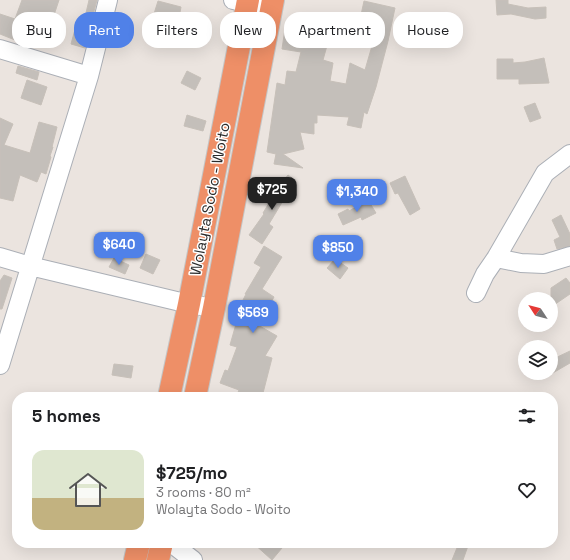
<!DOCTYPE html>
<meta charset="utf-8">
<style>
:root{--surface:#fff;--page:#f2f2f2;--text:#202124;--muted:#757577;--line:#e0e0e0;--accent:#5081e8}
body{margin:0;font-family:"Space Grotesk",sans-serif;background:var(--page);color:var(--text);height:100vh;display:flex;flex-direction:column;font-size:15px;white-space:nowrap}
*{box-sizing:border-box;margin:0}
p{font-size:13px;color:var(--muted)}
.icon{flex:none;width:22px;height:22px;fill:none;stroke:currentColor;stroke-width:2;stroke-linecap:round;stroke-linejoin:round}
.map{position:relative;flex:1;overflow:hidden}
.sheet{position:absolute;left:12px;top:392px;width:546px;height:156px;display:flex;flex-direction:column;background:var(--surface);border-radius:16px;box-shadow:0 4px 16px #0002}
.sheet>*{flex:none}
.top-card{position:absolute;left:12px;top:12px;width:546px;height:36px;display:flex;gap:8px}
.needle{width:26px;rotate:306deg}
.buttons{position:absolute;left:518px;top:292px;display:grid;gap:8px}
.buttons a{display:grid;place-items:center;width:40px;height:40px;border-radius:50%;background:var(--surface);box-shadow:0 4px 16px #0002;font-size:20px}
.price{position:absolute;translate:-50% -34px;padding:0 9px;border-radius:8px;background:var(--accent);color:#fff;font-size:13px;line-height:26px;filter:drop-shadow(0 1px 2px #0008)}
.price::after{content:'';position:absolute;left:50%;top:24px;width:12px;height:9px;margin-left:-6px;background:inherit;clip-path:polygon(0 0,100% 0,50% 100%)}
.price.current{background:#222;color:#fff}
ul{padding:0;list-style:none}
li{display:flex;align-items:center;gap:12px;height:100px;padding:0 20px}
li+li{border-top:1px solid var(--line)}
li span{display:grid;place-items:center;flex:none;width:112px;height:80px;border-radius:12px;color:#555}
li>.icon{margin-inline-start:auto}
span .icon{width:48px;height:48px;fill:#fffc;stroke-width:1}
li b{font-size:17px}
h2{display:flex;justify-content:space-between;align-items:center;height:48px;padding:0 20px;font-size:17px}
.pill{padding:0 14px;border-radius:16px;background:var(--surface);box-shadow:0 4px 16px #0002;font-size:14px;line-height:36px}
.pill.current{background:var(--accent);color:#fff}
.map>svg:first-child{display:block}
.building{fill:#c4bfba;stroke:#c7c0b9}
.lines{fill:none;stroke-linecap:round;stroke-linejoin:round}
.minor-casing{stroke:#abafb6;stroke-width:20}
.highway-casing{stroke:#c4c4c4;stroke-width:24}
.minor{stroke:#fff;stroke-width:18}
.highway{stroke:#ee8f67;stroke-width:22}
.labels{text-anchor:middle;stroke-width:3;stroke-linejoin:round;paint-order:stroke}
.street-label{font-size:15px;fill:#2b2b2b;stroke:#fff}
</style>
<div class="map">
<svg width="570" height="560" viewBox="0 0 570 560">
<rect width="100%" height="100%" fill="#ebe4df"/>
<path class="building" d="M22,0H59L53,18L54,19L48,40L24,32L20,42L0,34V14L15,19Z
M89,0H97L93,15L86,13Z
M496,0H508V4L528,8L546,7V18L535,19L511,14L497,15Z
M158,1L181,7L178,23L168,20V21L153,17Z
M364,1L395,8L388,41L376,87L367,114L364,112L361,128L347,125L349,117L317,115V123H314V134L300,132L304,149L283,154L303,168L274,164L276,154L267,152L277,83L285,85L287,71L296,72L301,52L282,49L285,29L301,32L303,21L325,26L322,41L328,42L323,60L333,63L330,81L346,84L350,63L365,70L376,32L375,31L378,19L361,15Z
M76,26L90,30L85,48L71,44Z
M544,58L549,83L519,84V79H497V59H513V63L525,62Z
M18,66L39,72L37,80L16,73Z
M187,71L201,78L195,90L181,83Z
M27,80L47,87L41,105L21,98Z
M535,103L541,118L530,122L524,107Z
M187,115L206,121L203,131L184,126Z
M0,118L13,124L4,145L30,153L39,122L57,127L52,147H53L50,156L51,157L46,174L41,172L37,182L20,175L13,201L0,198Z
M288,175L296,181L283,198L284,199L269,224L273,227L262,244L249,235L264,214L263,213L280,185Z
M405,176L420,209L410,215L398,193L395,194L390,183Z
M368,200L376,213L362,220L361,217L343,225L338,214L348,209L349,211Z
M561,215L570,234V246L557,249L554,240L560,237L552,220Z
M264,246L282,257L262,289L274,297L258,325L277,336L265,356L272,358L262,397H236L239,390L220,383L225,370L228,371L237,347L230,345L238,317L235,316L246,294H245L261,267L254,263Z
M146,254L160,260L153,274L140,268Z
M114,258L129,265L125,274L109,267Z
M335,259L348,268L340,279L327,268Z
M4,275L12,278L2,309H0V281Z
M566,278L570,283V294L551,307V288Z
M570,351V363L551,374V360Z
M114,364L133,366L131,378L112,375Z
M253,543H277L282,548L272,560Z
M459,543H469L463,560H452Z"/>
<g class="lines">
<defs>
<path id="minor" d="M233,0L271,8
M0,49L89,76
M0,257L30,266L189,304L214,308
M496,258L521,263L544,264L570,256
M476,293L485,274L496,258L545,173L570,154
M0,365L89,76L108,0
M171,543L193,560"/>
<path id="highway" d="M169,397L189,304L248,0
M195,397L214,308L273,0
M135,560L139,543
M158,560L162,543"/>
</defs>
<use href="#minor" class="minor-casing"/>
<use href="#highway" class="highway-casing"/>
<use href="#minor" class="minor"/>
<use href="#highway" class="highway"/>
</g>
<g class="labels">
<g class="street-label">
<text transform="translate(210 199) rotate(-79)" y="5">Wolayta Sodo - Woito</text>
</g>
</g>
</svg>
<div class="buttons">
<a><svg class="needle" viewBox="-14 -14 28 28"><path d="M0-13l5 13h-10z" fill="#e53935"/><path d="M0 13l5-13h-10z" fill="#757577"/></svg></a>
<a><svg class="icon" aria-label="layers" viewBox="0 0 24 24"><path d="M12 4l9 5-9 5-9-5zM3 14l9 5 9-5"/></svg></a>
</div>
<b class="price current" style="left:272px;top:211px">$725</b>
<b class="price" style="left:357px;top:213px">$1,340</b>
<b class="price" style="left:119px;top:266px">$640</b>
<b class="price" style="left:338px;top:269px">$850</b>
<b class="price" style="left:253px;top:334px">$569</b>
<div class="top-card">
<a class="pill">Buy</a>
<a class="pill current">Rent</a>
<a class="pill">Filters</a>
<a class="pill">New</a>
<a class="pill">Apartment</a>
<a class="pill">House</a>
</div>
<section class="sheet">
<h2>5 homes<svg class="icon" aria-label="filters" viewBox="0 0 24 24"><path d="M4 7h16M4 17h16"/><circle cx="9" cy="7" r="2"/><circle cx="15" cy="17" r="2"/></svg></h2>
<ul>
<li><span style="background:linear-gradient(#dfe7d0 60%,#c2b280 0)"><svg class="icon" aria-label="home" viewBox="0 0 24 24"><path d="M3 11l9-7 9 7M6 9v11h12V9"/></svg></span><div><b>$725/mo</b><p>3 rooms · 80 m²</p><p>Wolayta Sodo - Woito</p></div><svg class="icon" aria-label="heart" viewBox="0 0 24 24"><path d="M12 20l-8-8c-3-5 5-10 8-4 3-6 11-1 8 4z"/></svg></li>
</ul>
</section>
</div>
